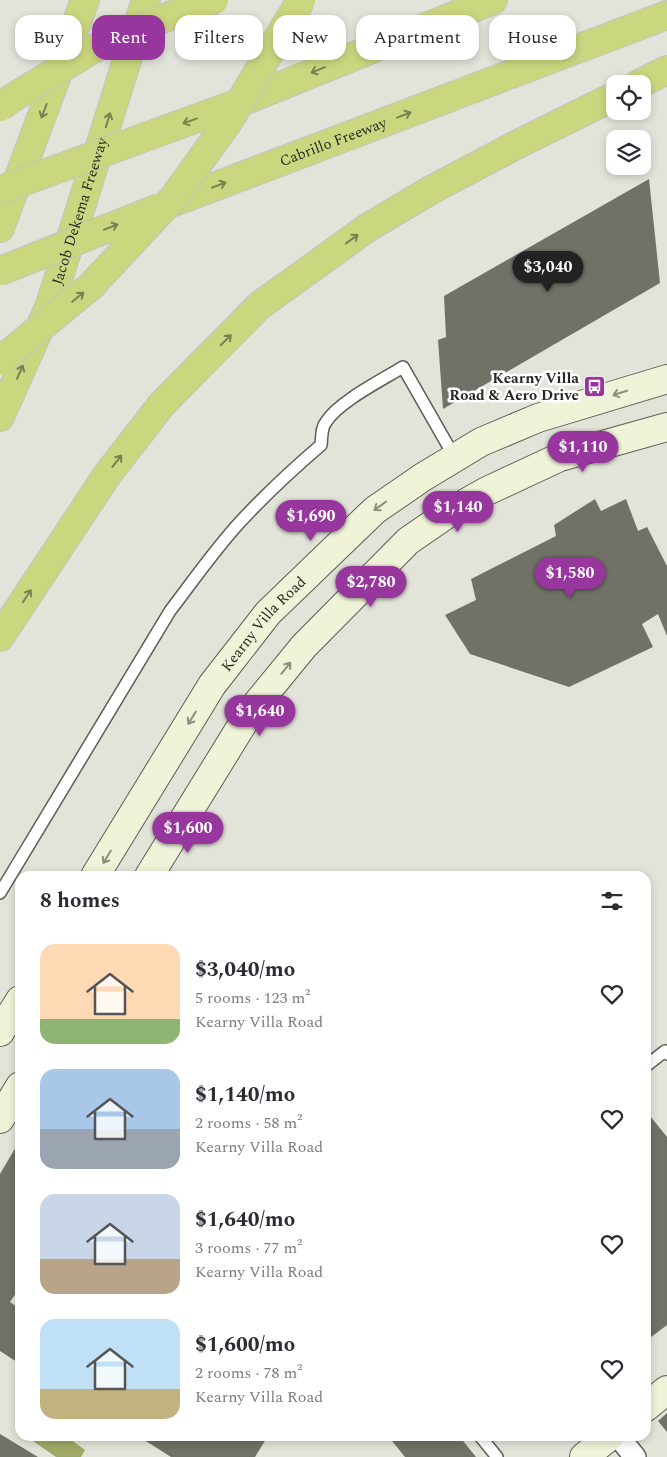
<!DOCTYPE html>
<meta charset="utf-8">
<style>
:root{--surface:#fff;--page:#f7f7f7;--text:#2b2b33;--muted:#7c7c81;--accent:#97369d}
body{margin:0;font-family:Spectral,serif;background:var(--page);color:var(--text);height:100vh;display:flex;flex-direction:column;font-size:19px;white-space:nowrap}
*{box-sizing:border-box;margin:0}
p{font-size:16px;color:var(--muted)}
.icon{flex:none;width:28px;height:28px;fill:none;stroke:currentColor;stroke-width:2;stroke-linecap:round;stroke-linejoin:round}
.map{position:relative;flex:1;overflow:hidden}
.sheet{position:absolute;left:15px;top:871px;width:636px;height:570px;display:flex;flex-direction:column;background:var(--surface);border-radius:15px;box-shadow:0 2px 8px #0003}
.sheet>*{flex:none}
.guide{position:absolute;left:15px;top:15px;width:638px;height:45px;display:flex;gap:10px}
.fabs{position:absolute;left:606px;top:75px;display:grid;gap:10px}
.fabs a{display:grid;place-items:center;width:45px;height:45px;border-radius:10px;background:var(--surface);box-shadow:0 2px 8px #0003;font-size:25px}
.price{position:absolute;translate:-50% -42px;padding:0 11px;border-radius:18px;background:var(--accent);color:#fff;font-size:16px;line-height:32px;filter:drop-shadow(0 1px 2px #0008)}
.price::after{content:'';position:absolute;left:50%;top:30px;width:15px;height:11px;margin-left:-8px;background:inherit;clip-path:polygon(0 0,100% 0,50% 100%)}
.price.on{background:#222;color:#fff}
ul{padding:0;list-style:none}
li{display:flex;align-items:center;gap:15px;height:125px;padding:0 25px}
li span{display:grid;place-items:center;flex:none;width:140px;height:100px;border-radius:15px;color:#555}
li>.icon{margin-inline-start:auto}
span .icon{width:60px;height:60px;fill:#fffc;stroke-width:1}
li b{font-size:21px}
h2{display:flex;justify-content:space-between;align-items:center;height:60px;padding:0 25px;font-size:21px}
.pill{padding:0 18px;border-radius:15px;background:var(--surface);box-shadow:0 2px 8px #0003;font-size:18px;line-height:45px}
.pill.on{background:var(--accent);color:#fff}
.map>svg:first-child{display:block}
.water{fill:#9fa965}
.building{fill:#707268}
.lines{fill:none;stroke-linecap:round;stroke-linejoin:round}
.lane-casing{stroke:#5c5e55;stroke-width:14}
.street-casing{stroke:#5c5e55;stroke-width:24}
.secondary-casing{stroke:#5c5e55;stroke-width:30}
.highway-casing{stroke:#c3c3c2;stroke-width:30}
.lane{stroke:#fff;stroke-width:11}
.street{stroke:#fff;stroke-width:21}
.secondary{stroke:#eff3d8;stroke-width:28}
.highway{stroke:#cad77e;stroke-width:28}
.highway-bridge-casing{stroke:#c3c3c2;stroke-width:30;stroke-linecap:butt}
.highway-bridge{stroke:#cad77e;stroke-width:28}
.oneway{stroke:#798052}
.oneway2{stroke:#8c8e7e}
.labels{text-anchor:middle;stroke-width:5;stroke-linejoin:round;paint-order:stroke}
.street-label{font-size:15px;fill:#282925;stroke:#fff}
.poi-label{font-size:15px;font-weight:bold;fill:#282925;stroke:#fff;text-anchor:end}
</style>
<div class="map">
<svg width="667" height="1457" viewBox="0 0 667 1457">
<rect width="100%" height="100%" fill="#e2e4d9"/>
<path class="water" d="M37,1436H66L85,1450L81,1457H56L33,1441Z"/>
<path class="building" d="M649,179L660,283L443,409L438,340L446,337L444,296Z
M595,499L601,511L626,499L638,531L647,527L667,566V636L658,614L642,624L653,647L569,687L470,654L445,615L476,600L471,579L556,536L554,525Z
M646,1111L667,1137V1325L646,1341Z
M20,1140V1287L10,1302L20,1309V1364L0,1351V1174Z
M667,1413V1432L658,1421Z
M0,1434L38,1457H0Z
M138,1436H268L255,1457H171Z
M388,1436H459L476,1457H405Z"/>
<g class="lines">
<defs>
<path id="lane" d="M0,893L170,611C193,581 215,549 241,521C266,494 293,469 321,445C322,437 321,428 326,422C338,402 382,380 403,367L455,458
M646,1066L665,1051L667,1054
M480,1436L497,1457"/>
<path id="street" d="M618,1436L635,1457"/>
<g id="secondary">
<path id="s1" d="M95,876L212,685L268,613L375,510L423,477L481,442L538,418L667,379"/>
<path d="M149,876L250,712L304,646L408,541L453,510L487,491L560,457L667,427"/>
<path d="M0,1032L20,1000"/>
<path d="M0,1119L20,1086"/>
<path d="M646,1407L667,1390"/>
<path d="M584,1457L610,1436"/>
</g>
<g id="highway">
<path d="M639,84L667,70"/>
<path d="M236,104L493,0"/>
<path id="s2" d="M174,202L667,15"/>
<path d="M0,228L85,0"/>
<path id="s3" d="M0,417L50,305L146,0"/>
<path d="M0,637L107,475L162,404L259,306L367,228L431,190L516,145L615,96"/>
</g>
</defs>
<use href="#lane" class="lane-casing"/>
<use href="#street" class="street-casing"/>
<use href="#secondary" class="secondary-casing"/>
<use href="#highway" class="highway-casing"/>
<use href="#lane" class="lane"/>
<use href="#street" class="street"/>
<use href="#secondary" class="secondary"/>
<use href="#highway" class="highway"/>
<defs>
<path id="highway-bridge" d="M0,107L6,102L93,49L179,12L214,0
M0,190L236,104
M0,271L159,208
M0,361L91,286L174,197L228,122L301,0"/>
</defs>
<use href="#highway-bridge" class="highway-bridge-casing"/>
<use href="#highway-bridge" class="highway-bridge"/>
</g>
<defs><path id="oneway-shaft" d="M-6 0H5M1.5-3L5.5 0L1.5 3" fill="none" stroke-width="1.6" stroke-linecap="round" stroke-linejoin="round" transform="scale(1.25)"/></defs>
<g class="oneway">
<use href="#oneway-shaft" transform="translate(318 70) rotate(158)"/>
<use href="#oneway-shaft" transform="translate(44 111) rotate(111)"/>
<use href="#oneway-shaft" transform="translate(404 115) rotate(-21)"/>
<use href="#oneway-shaft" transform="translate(108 120) rotate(-73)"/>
<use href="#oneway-shaft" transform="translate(190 121) rotate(160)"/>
<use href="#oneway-shaft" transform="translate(219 185) rotate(-21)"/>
<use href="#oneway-shaft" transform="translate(111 227) rotate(-21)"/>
<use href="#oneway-shaft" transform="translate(352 239) rotate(-36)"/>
<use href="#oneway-shaft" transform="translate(78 297) rotate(-39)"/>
<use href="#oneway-shaft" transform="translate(226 340) rotate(-45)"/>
<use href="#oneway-shaft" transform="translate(20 372) rotate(-66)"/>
<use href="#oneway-shaft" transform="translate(117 461) rotate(-52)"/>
<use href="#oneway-shaft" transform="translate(27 596) rotate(-57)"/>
</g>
<g class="oneway2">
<use href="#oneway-shaft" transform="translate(620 393) rotate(163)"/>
<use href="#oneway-shaft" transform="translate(380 506) rotate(144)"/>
<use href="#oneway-shaft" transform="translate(286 668) rotate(-51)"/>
<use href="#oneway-shaft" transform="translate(192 718) rotate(121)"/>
<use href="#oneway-shaft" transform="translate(107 857) rotate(121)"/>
</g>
<defs>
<symbol id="bus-square" viewBox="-11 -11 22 22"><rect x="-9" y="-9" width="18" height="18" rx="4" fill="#97369d" stroke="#fff"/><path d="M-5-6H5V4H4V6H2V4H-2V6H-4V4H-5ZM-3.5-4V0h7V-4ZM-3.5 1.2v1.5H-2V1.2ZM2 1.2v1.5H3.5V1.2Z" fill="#fff"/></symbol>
</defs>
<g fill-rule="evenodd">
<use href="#bus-square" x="582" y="374" width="25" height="25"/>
</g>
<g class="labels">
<g class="street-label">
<text dy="5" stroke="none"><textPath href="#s2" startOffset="170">Cabrillo Freeway</textPath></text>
<text dy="5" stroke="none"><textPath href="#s3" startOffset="221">Jacob Dekema Freeway</textPath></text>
<text dy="5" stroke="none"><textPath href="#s1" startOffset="304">Kearny Villa Road</textPath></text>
</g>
<g class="poi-label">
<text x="579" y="383">Kearny Villa<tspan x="579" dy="17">Road &amp; Aero Drive</tspan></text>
</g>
</g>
</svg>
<div class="fabs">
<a><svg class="icon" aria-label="locate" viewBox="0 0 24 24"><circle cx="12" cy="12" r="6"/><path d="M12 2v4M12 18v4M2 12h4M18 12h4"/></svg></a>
<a><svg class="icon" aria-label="layers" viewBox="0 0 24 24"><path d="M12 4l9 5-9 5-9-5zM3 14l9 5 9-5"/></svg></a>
</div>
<b class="price on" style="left:548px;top:293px">$3,040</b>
<b class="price" style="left:583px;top:473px">$1,110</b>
<b class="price" style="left:458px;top:533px">$1,140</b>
<b class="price" style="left:311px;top:542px">$1,690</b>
<b class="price" style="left:570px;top:599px">$1,580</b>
<b class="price" style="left:371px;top:608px">$2,780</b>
<b class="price" style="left:260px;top:737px">$1,640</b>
<b class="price" style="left:188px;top:854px">$1,600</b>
<div class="guide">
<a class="pill">Buy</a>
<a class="pill on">Rent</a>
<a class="pill">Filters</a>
<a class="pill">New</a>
<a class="pill">Apartment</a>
<a class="pill">House</a>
</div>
<section class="sheet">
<h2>8 homes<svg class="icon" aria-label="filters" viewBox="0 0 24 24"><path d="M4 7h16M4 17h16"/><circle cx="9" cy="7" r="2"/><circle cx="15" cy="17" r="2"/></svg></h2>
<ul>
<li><span style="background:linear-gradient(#ffd9b3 75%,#8fb573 0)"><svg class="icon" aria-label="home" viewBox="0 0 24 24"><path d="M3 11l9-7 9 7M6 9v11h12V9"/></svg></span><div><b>$3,040/mo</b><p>5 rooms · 123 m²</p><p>Kearny Villa Road</p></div><svg class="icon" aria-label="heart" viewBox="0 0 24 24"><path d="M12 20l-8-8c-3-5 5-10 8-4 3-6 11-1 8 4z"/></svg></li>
<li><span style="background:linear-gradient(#a9c7e8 60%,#9aa5b1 0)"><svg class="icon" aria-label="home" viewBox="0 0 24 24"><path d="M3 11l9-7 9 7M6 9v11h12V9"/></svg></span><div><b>$1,140/mo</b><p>2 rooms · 58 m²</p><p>Kearny Villa Road</p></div><svg class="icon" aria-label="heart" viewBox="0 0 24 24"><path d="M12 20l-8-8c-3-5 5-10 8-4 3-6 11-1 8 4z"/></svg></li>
<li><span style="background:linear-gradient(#c9d6e8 65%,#b9a48a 0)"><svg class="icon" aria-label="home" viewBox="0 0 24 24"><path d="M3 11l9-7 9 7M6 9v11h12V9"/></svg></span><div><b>$1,640/mo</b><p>3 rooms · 77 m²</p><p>Kearny Villa Road</p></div><svg class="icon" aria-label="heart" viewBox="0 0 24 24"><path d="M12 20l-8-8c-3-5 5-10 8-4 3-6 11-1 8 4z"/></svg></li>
<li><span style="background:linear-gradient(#bfe0f5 70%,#c2b280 0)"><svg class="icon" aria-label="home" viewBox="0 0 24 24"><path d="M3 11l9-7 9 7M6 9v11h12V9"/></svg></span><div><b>$1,600/mo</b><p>2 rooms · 78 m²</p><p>Kearny Villa Road</p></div><svg class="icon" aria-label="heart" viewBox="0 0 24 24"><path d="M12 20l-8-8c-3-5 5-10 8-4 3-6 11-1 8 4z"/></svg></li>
</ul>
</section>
</div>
